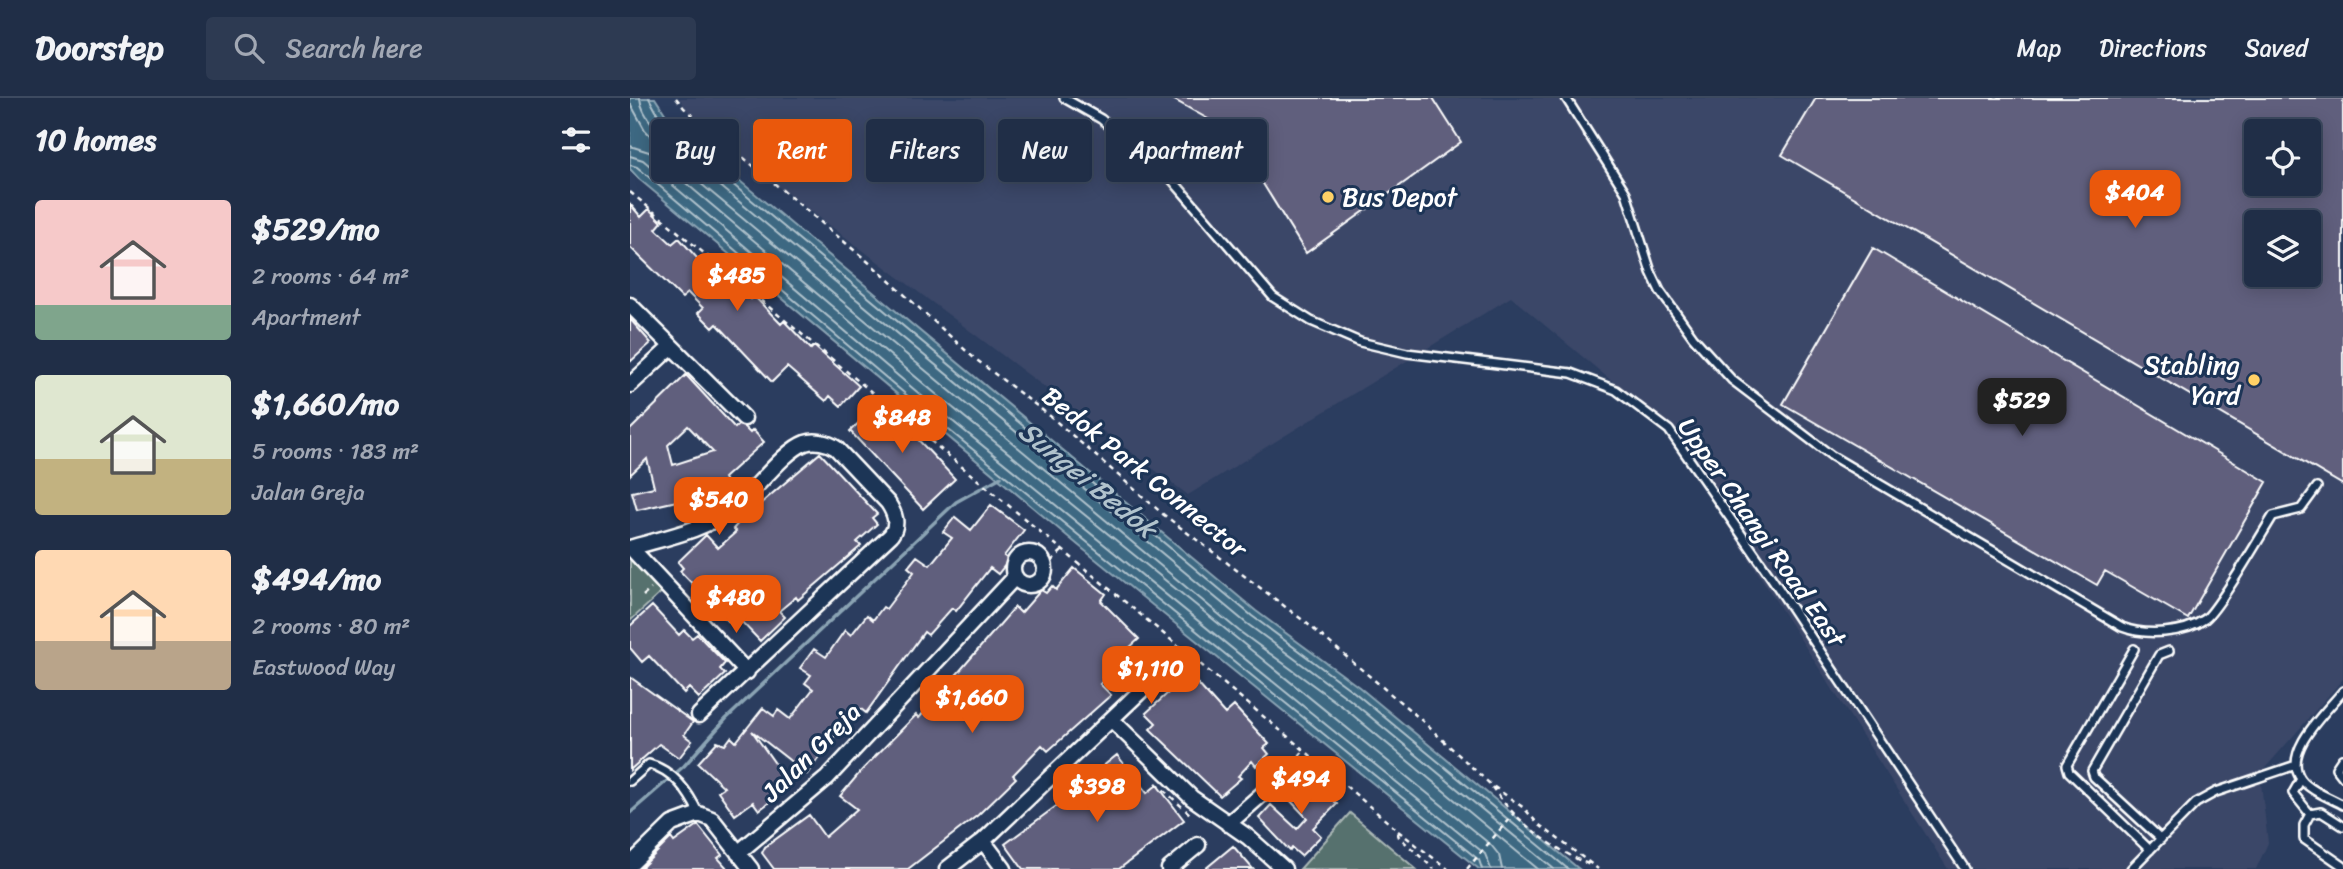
<!DOCTYPE html>
<meta charset="utf-8">
<style>
:root{--surface:#202e47;--page:#2d3a52;--text:#f1f3f6;--muted:#a2a8b4;--line:#3d4a60;--accent:#ea580c}
body{margin:0;font-family:Sriracha,sans-serif;background:var(--page);color:var(--text);height:100vh;display:flex;flex-direction:column;font-size:26px;white-space:nowrap}
*{box-sizing:border-box;margin:0}
p{font-size:23px;color:var(--muted)}
.icon{flex:none;width:38px;height:38px;fill:none;stroke:currentColor;stroke-width:2;stroke-linecap:round;stroke-linejoin:round}
.map{position:relative;flex:1;overflow:hidden}
.drawer{display:flex;flex-direction:column;background:var(--surface);width:630px}
.drawer>*{flex:none}
.banner{position:absolute;left:21px;top:21px;width:665px;height:63px;display:flex;gap:14px}
.tools{position:absolute;left:1614px;top:21px;display:grid;gap:14px}
.tools a{display:grid;place-items:center;width:77px;height:77px;border-radius:7px;background:var(--surface);box-shadow:0 4px 18px #0003,0 0 0 2px var(--line);font-size:35px}
.price{position:absolute;translate:-50% -60px;padding:0 16px;border-radius:14px;background:var(--accent);color:#fff;font-size:23px;line-height:46px;filter:drop-shadow(0 2px 4px #0008)}
.price::after{content:'';position:absolute;left:50%;top:42px;width:21px;height:16px;margin-left:-10px;background:inherit;clip-path:polygon(0 0,100% 0,50% 100%)}
.price.on{background:#222;color:#fff}
ul{padding:0;list-style:none}
li{display:flex;align-items:center;gap:21px;height:175px;padding:0 35px}
li span{display:grid;place-items:center;flex:none;width:196px;height:140px;border-radius:7px;color:#555}
li>.icon{margin-inline-start:auto}
span .icon{width:84px;height:84px;fill:#fffc;stroke-width:1}
li b{font-size:30px}
h2{display:flex;justify-content:space-between;align-items:center;height:84px;padding:0 35px;font-size:30px}
.tag{padding:0 24px;border-radius:7px;background:var(--surface);box-shadow:0 4px 18px #0003,0 0 0 2px var(--line);font-size:24px;line-height:63px}
.tag.on{background:var(--accent);color:#fff}
header{display:flex;align-items:center;gap:42px;box-sizing:border-box;height:98px;padding:0 35px;background:var(--surface);border-bottom:2px solid var(--line)}
header strong{font-size:33px}
nav{display:flex;gap:38px;margin-inline-start:auto;font-size:24px}
.search{width:490px;height:63px;background:var(--page);display:flex;align-items:center;gap:18px;box-sizing:border-box;padding:0 24px;border-radius:7px;color:var(--muted);font-size:26px}
main{display:flex;flex:1;min-height:0}
.map>svg:first-child{display:block}
.built{fill:#3b4768;fill-rule:evenodd}
.park{fill:#57716e;stroke:#abb8b6;stroke-width:2}
.water{fill:#3d6882;stroke:#8ba4b4;stroke-width:2}
.lines{fill:none;stroke-linecap:round;stroke-linejoin:round}
.shore{stroke:#b1c3cd;stroke-width:2}
.stream{stroke:#8ba4b4;stroke-width:3.5}
.building{fill:#615e7d;stroke:#fff;stroke-width:2;fill-rule:evenodd}
.lane-casing{stroke:#fff;stroke-width:12}
.street-casing{stroke:#fff;stroke-width:19}
.path{stroke:#fff;stroke-width:2.5;stroke-dasharray:5 5;stroke-linecap:butt}
.lane{stroke:#1d3557;stroke-width:7}
.street{stroke:#1d3557;stroke-width:14}
.poi-dot{fill:#ffd166;stroke:#1d3557;stroke-width:2.5}
.labels{text-anchor:middle;stroke-width:6;stroke-linejoin:round;paint-order:stroke}
.poi-label{font-size:26px;fill:#fff;stroke:#1d3557;text-anchor:start}
.street-label{font-size:26px;fill:#fff;stroke:#1d3557}
.water-label{font-size:28px;font-style:italic;fill:#b1c3cd;stroke:#1d3557}
</style>
<header>
<strong>Doorstep</strong>
<div class="search"><svg class="icon" aria-label="search" viewBox="0 0 24 24"><circle cx="10" cy="10" r="6"/><path d="M15 15l6 6"/></svg>Search here</div>
<nav><a>Map</a><a>Directions</a><a>Saved</a></nav>
</header>
<main>
<section class="drawer">
<h2>10 homes<svg class="icon" aria-label="filters" viewBox="0 0 24 24"><path d="M4 7h16M4 17h16"/><circle cx="9" cy="7" r="2"/><circle cx="15" cy="17" r="2"/></svg></h2>
<ul>
<li><span style="background:linear-gradient(#f6c9c9 75%,#7fa58c 0)"><svg class="icon" aria-label="home" viewBox="0 0 24 24"><path d="M3 11l9-7 9 7M6 9v11h12V9"/></svg></span><div><b>$529/mo</b><p>2 rooms · 64 m²</p><p>Apartment</p></div></li>
<li><span style="background:linear-gradient(#dfe7d0 60%,#c2b280 0)"><svg class="icon" aria-label="home" viewBox="0 0 24 24"><path d="M3 11l9-7 9 7M6 9v11h12V9"/></svg></span><div><b>$1,660/mo</b><p>5 rooms · 183 m²</p><p>Jalan Greja</p></div></li>
<li><span style="background:linear-gradient(#ffd9b3 65%,#b9a48a 0)"><svg class="icon" aria-label="home" viewBox="0 0 24 24"><path d="M3 11l9-7 9 7M6 9v11h12V9"/></svg></span><div><b>$494/mo</b><p>2 rooms · 80 m²</p><p>Eastwood Way</p></div></li>
</ul>
</section>
<div class="map">
<svg width="1713" height="771" viewBox="0 0 1713 771">
<rect width="100%" height="100%" fill="#2b3d5f"/>
<filter id="ink" filterUnits="userSpaceOnUse"><feTurbulence type="fractalNoise" baseFrequency=".0143" numOctaves="2"/><feDisplacementMap in="SourceGraphic" scale="14" xChannelSelector="R" yChannelSelector="G"/><feConvolveMatrix kernelMatrix="1 2 1 2 8 2 1 2 1" color-interpolation-filters="sRGB"/></filter>
<g filter="url(#ink)">
<path class="built" d="M49,0H1713V581L1630,676L1638,745L1626,771H1318L1031,324L881,199L558,397L69,29ZM1626,33H1678V86H1626ZM1626,124H1678V177H1626Z"/>
<path class="park" d="M0,454L35,491L0,523Z
M720,715L786,771H670Z"/>
<path class="water" d="M0,0H25L36,17L69,49L626,513L729,589L949,771H849L448,447L9,81L0,71Z"/>
<g class="lines">
<path class="shore" d="M10,0C12,24 43,46 59,62L616,525L719,601L924,771
M19,0L31,22L65,55L622,518L724,594L938,771
M0,5L15,32L52,70L609,533L713,609L908,771
M0,48L19,54L306,296L861,747L869,757L872,771
M0,58L13,62L299,304L855,756L861,771
M0,67L7,69L293,311L849,762L852,771"/>
<path class="stream" d="M0,715L54,668L96,621L326,404L371,379"/>
</g>
<path class="building" d="M541,0H803L831,44L676,155L601,34Z
M1186,0H1713V387L1152,57ZM1626,33H1678V86H1626ZM1626,124H1678V177H1626Z
M0,106L11,119L19,111L32,124L26,131L42,146L49,140L86,181L94,174L121,201L124,198L151,226L154,223L181,251L184,248L229,288L211,308L200,298L196,303L157,269L142,284L87,226L83,230L68,215L73,210L58,195L52,200L0,149Z
M1243,150L1637,384L1558,521L1475,473L1467,487L1153,306Z
M0,221L21,245L0,264Z
M56,277L105,330L108,327L114,329L120,335L123,332L134,344L94,380L96,384L84,388L88,399L71,405L69,398L7,412L2,394L24,389L17,361L0,377V332ZM58,328L83,354L43,367L38,347Z
M252,303L325,381L293,411L220,333Z
M190,355L247,416L242,420L247,426L227,444L231,448L168,502L166,499L149,513L155,519L130,543L109,521L106,523L102,519L98,523L50,473L53,470L48,464L76,437L88,450L106,434L103,431L110,423Z
M361,407L394,432L374,458L379,462L368,476L360,470L326,513L322,510L298,537L294,534L236,615L231,611L224,620L220,617L177,676L122,633L156,681L143,690L148,698L129,712L123,704L105,717L88,693L94,689L68,665L87,644L95,647L101,639L106,644L133,610L144,618L148,612L160,621L183,591L175,585L181,577L170,570L184,551L196,559L215,532L221,537L237,517L243,522L253,509L256,511L284,474L278,469L287,458L300,467L322,440L313,434L325,419L341,432Z
M444,470L476,496L471,503L509,541L487,561L491,565L470,586L481,597L418,653L412,647L383,677L386,680L348,717L278,771H144L132,755L135,749L179,717L195,739L227,711L210,698L232,672L286,617L289,620L385,509L391,515L411,492L416,495L422,488L426,492Z
M22,508L49,537L54,532L62,540L67,536L95,565L90,571L95,576L69,600L59,590L54,595L19,558L12,564L0,550V528Z
M559,576L595,616L604,608L639,646L634,650L639,656L626,668L622,663L608,678L611,680L590,698L520,631L526,625L516,615Z
M0,579L63,624L54,637L62,643L49,660L29,646L0,672Z
M487,657L517,695L527,687L554,722L489,771H393L375,746L440,698L438,696Z
M677,676L707,706L683,730L691,738L671,758L662,750L660,753L629,720L641,707L667,731L677,720L655,697Z
M68,727L92,757L88,760L98,771H10L41,740L44,744Z
M603,748L623,771H575Z"/>
<g class="lines">
<defs>
<path id="lane" d="M434,0L471,21L538,77L643,199L681,223L730,244L777,255L941,275L986,292L1039,332L1143,482L1335,771
M936,0L996,95L1021,174L1030,193L1063,239L1102,282L1202,358L1492,529C1515,538 1554,536 1575,521C1588,512 1631,437 1643,418L1671,411L1687,389
M1504,551L1437,667L1439,674L1520,752
M1713,593C1697,613 1651,654 1671,681C1680,693 1701,700 1713,707
M1712,661L1706,670L1713,679
M1671,681L1663,695L1680,716
M0,683L19,666C44,673 58,693 69,716
M1713,728L1691,714L1680,716L1674,727V741L1713,768
M1531,741L1464,679L1462,673L1529,557L1539,553
M1501,771L1566,705L1586,694L1666,667"/>
<path id="street" d="M0,207L114,320
M0,287L41,249
M0,450C33,440 73,433 102,411C123,396 153,353 175,345C185,342 197,344 206,350L258,405C265,416 269,426 261,437L69,617
M1,450L117,574
M383 471a16 16 0 1 1 32 0a16 16 0 1 1-32 0Z
M482,622L562,700L618,739L654,771
M598,726L654,677
M353,743L374,771
M108,755L197,680L385,479
M0,767L42,726L69,716L82,721L121,771
M317,771L353,743L535,570
M539,771L568,747"/>
</defs>
<use href="#lane" class="lane-casing"/>
<use href="#street" class="street-casing"/>
<path class="path" d="M46,0L54,10L242,167L344,260L420,318L534,417L674,523L788,619L860,686L894,710L907,725L968,771
M0,94L674,652L766,731L769,739L804,771
M414,470L432,453
M13,498L21,491
M542,561L552,551
M663,666L674,652
M526,685L562,718
M862,689C885,723 923,751 960,767
M768,733L818,771
M837,771L884,715"/>
<use href="#lane" class="lane"/>
<use href="#street" class="street"/>
</g>
</g>
<g class="poi-dot">
<circle cx="698" cy="99" r="7"/>
<circle cx="1624" cy="282" r="7"/>
</g>
<g class="labels">
<g class="poi-label">
<text x="712" y="108">Bus Depot</text>
<text x="1610" y="276" text-anchor="end">Stabling<tspan x="1610" dy="30">Yard</tspan></text>
</g>
<g class="street-label">
<text transform="translate(515 374) rotate(39)" y="9">Bedok Park Connector</text>
<text transform="translate(1132 434) rotate(55)" y="9">Upper Changi Road East</text>
<text transform="translate(181 654) rotate(-45)" y="9">Jalan Greja</text>
</g>
<g class="water-label">
<text transform="translate(458 381) rotate(39)" y="10">Sungei Bedok</text>
</g>
</g>
</svg>
<div class="tools">
<a><svg class="icon" aria-label="locate" viewBox="0 0 24 24"><circle cx="12" cy="12" r="6"/><path d="M12 2v4M12 18v4M2 12h4M18 12h4"/></svg></a>
<a><svg class="icon" aria-label="layers" viewBox="0 0 24 24"><path d="M12 4l9 5-9 5-9-5zM3 14l9 5 9-5"/></svg></a>
</div>
<b class="price" style="left:1505px;top:132px">$404</b>
<b class="price" style="left:107px;top:215px">$485</b>
<b class="price on" style="left:1392px;top:340px">$529</b>
<b class="price" style="left:272px;top:357px">$848</b>
<b class="price" style="left:89px;top:439px">$540</b>
<b class="price" style="left:106px;top:537px">$480</b>
<b class="price" style="left:521px;top:608px">$1,110</b>
<b class="price" style="left:342px;top:637px">$1,660</b>
<b class="price" style="left:671px;top:718px">$494</b>
<b class="price" style="left:467px;top:726px">$398</b>
<div class="banner">
<a class="tag">Buy</a>
<a class="tag on">Rent</a>
<a class="tag">Filters</a>
<a class="tag">New</a>
<a class="tag">Apartment</a>
</div>
</div>
</main>
